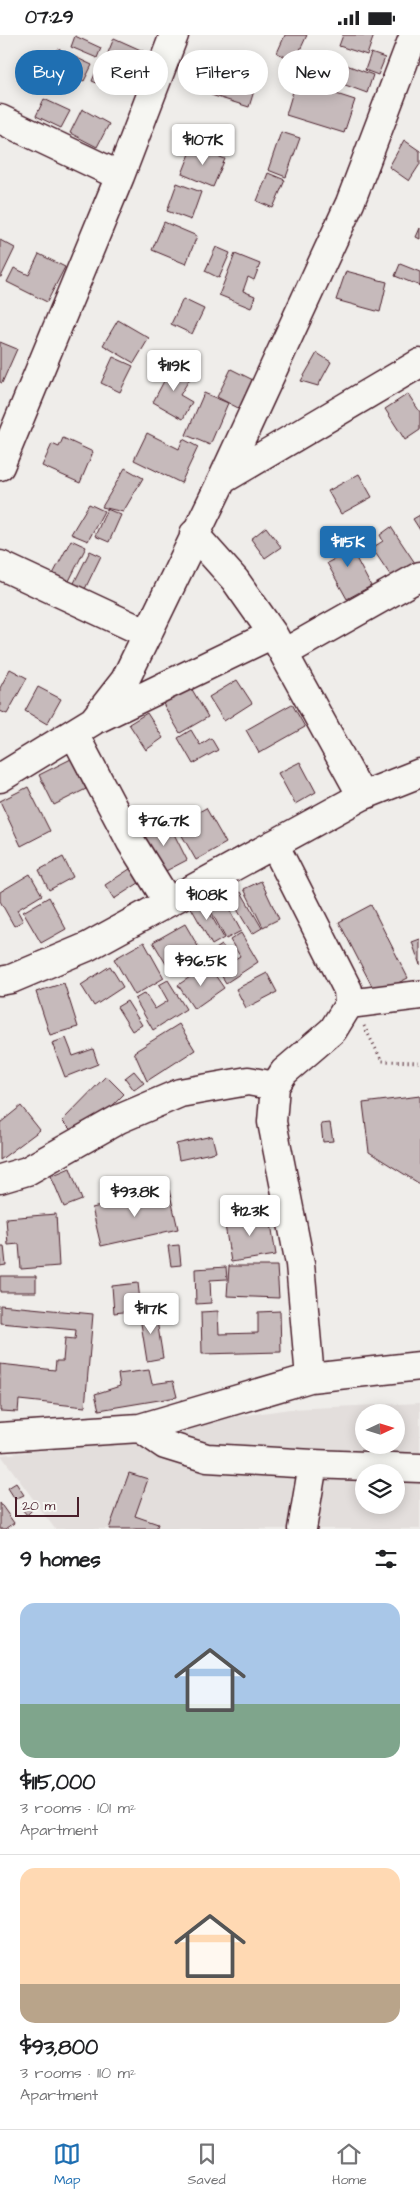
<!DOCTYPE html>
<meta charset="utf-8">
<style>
:root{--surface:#fff;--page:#f6f6f6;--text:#202124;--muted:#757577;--line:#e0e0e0;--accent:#1f6fb2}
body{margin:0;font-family:"Architects Daughter",sans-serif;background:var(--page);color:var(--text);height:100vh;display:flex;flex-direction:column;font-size:19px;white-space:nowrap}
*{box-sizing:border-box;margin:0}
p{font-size:16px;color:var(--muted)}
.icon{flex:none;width:28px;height:28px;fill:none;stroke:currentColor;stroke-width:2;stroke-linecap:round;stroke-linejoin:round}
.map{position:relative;height:1494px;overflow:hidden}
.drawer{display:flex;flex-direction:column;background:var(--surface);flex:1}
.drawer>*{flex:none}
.banner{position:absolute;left:15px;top:15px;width:390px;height:45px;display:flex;gap:10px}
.needle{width:32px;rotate:86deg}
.buttons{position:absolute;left:355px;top:1369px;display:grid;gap:10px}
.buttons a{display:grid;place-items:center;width:50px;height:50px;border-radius:50%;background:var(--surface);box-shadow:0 2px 12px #0003;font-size:25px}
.scale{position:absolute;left:15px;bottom:12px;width:64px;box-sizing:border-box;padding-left:5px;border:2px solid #4a1f2b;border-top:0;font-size:14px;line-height:18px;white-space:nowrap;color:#4a1f2b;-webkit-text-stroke:4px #f6f6f2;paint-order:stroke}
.price{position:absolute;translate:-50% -42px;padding:0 11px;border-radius:5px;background:#fff;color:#222;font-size:16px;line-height:32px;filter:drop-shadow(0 1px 2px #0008)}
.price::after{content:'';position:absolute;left:50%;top:30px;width:15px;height:11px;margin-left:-8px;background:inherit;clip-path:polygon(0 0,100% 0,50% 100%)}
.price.on{background:var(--accent);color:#fff}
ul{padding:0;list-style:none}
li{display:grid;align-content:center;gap:10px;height:265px;padding:0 20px}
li+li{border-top:1px solid var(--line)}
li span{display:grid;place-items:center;height:155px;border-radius:15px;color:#555}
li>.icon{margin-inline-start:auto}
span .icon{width:90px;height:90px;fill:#fffc;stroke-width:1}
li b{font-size:21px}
h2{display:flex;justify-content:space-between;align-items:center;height:60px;padding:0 20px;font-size:21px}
.chip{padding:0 18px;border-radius:22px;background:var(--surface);box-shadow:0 2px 12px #0003;font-size:18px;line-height:45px}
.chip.on{background:var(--accent);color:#fff}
.status{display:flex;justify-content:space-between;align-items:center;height:35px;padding:0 25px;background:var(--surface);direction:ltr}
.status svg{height:14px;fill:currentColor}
.tab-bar{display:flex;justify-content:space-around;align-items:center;height:70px;border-top:1px solid var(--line);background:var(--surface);font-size:14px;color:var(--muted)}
.tab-bar a{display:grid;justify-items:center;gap:2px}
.tab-bar .on{color:var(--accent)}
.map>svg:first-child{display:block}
.built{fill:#e3dedc;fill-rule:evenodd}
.building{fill:#c6babb;stroke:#4a1f2b}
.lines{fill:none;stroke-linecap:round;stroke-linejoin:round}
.minor-casing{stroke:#4a1f2b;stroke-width:31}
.path{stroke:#4a1f2b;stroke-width:3;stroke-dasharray:1 4;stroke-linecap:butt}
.minor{stroke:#f6f6f2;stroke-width:28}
</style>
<div class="status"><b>07:29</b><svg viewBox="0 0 49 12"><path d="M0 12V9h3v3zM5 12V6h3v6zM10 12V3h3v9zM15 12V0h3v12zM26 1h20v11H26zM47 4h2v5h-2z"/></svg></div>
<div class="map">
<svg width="420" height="1494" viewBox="0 0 420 1494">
<rect width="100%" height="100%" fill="#efedea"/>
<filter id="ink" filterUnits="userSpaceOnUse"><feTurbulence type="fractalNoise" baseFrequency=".02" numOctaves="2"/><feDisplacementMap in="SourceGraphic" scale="10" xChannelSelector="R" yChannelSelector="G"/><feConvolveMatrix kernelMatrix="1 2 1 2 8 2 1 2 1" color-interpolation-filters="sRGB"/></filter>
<g filter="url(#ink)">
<path class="built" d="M420,1368V1494H55L1,1420L145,1403L233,1382L290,1374ZM364,1378H396V1410H364ZM364,1438H396V1470H364Z"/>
<path class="building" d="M285,0H307L295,26L277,18Z
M343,0H374L367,20L339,11Z
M75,1L101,13L97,23L71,12Z
M114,3L143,16L134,38L105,25Z
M58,14L92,30L84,46L50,30Z
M371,18L385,23L378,40L365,35Z
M336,26L373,40L367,58L329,44Z
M220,31L258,43L249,72L211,60Z
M98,32L121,42L115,56L92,46Z
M296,46L355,65L344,98L286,80Z
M44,64L70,76L61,93L36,81Z
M82,74L109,89L97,112L70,98Z
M281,97L300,103L286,142L268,135Z
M404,105L420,116V129L409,146L389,132Z
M193,111L225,124L213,152L182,139Z
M268,138L285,145L273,173L257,166Z
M177,148L201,157L191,185L167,176Z
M164,187L197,201L186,229L152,215Z
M420,193V204L416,202Z
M0,205L15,213L1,242H0Z
M216,212L230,218L219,243L205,236Z
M39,219L65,232L47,267L7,247L14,233L29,240Z
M235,219L260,229L254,245L248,242L243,256L255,261L251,273L219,260Z
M400,229L420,237V251L395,241Z
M346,236L387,247L380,277L336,265Z
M183,264L204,274L192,299L171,289Z
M118,285L149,303L134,328L103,310Z
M0,307L17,314L2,348L0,347Z
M317,318L331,327L318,351L301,346Z
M113,322L133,331L120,357L101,348Z
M173,329L192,340L180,360L192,367L183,384L153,367Z
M231,334L255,346L242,375L217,362Z
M204,358L228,368L210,410L186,400Z
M408,359L420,377V395L405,405L385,374Z
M147,398L179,414L183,404L198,412L181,448L134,425Z
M63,403L93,417L80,448L42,431L52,409L59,412Z
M125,433L143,443L123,477L102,472Z
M359,439L372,462L341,479L328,456Z
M89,469L104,476L88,506L71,499Z
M107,474L121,480L109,507L95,501Z
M420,480V495L413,484Z
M266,492L281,512L265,523L251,504Z
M391,492L415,528L393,544L372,513L383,506L380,500Z
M340,493L371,551L347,564L327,528L342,520L331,498Z
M71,505L86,512L68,548L52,541Z
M90,516L101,521L84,556L73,550Z
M10,634L27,643L7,679L0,676V653Z
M237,645L252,668L224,686L209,662Z
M190,651L208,682L180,698L162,667Z
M38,652L61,664L47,689L25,676Z
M292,669L305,692L259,718L246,695Z
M147,678L163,703L146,715L129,689Z
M191,695L200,710L211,703L218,715L193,729L178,703Z
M71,724L86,754L54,770L39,740Z
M300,727L316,757L295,769L278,738Z
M28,752L50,796L21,811L0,766Z
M206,773L226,808L196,825L176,790Z
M167,785L187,825L162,838L142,798Z
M63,822L73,842L49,855L39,835Z
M136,830L145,844L114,864L105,850Z
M30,839L42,860L17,875L23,886L14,891L0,866V857Z
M261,846L279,884L263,892L244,854Z
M241,857L262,893L252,899L230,863Z
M222,861L241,896L226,904L207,869Z
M49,862L66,894L41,908L23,877Z
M201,863L224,903L212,910L189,869Z
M371,870L408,943L376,959L339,887Z
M185,889L203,920L172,939L153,907Z
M241,898L258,927L226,948L208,919L222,910L232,926L240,921L230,905Z
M420,904V930L412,907Z
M144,907L164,943L135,960L114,924Z
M208,930L224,953L194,974L178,950Z
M110,931L123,952L94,971L81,950Z
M267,938L277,957L246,973L236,954Z
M168,945L186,974L153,995L135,964L145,958L155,974L168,966L159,950Z
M64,948L78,992L50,1000L36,957Z
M127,966L142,990L132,996L117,972Z
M179,989L195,1015L147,1046L134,1017Z
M66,1003L73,1021L93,1014L98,1029L65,1042L52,1008Z
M134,1036L144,1048L134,1055L125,1043Z
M106,1041L124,1059L80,1104L62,1086Z
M420,1061V1149L369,1117L363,1068Z
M21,1071L40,1095L0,1125V1088Z
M330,1088L333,1106L323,1107L321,1089Z
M212,1101L216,1117L179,1125L176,1109Z
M70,1133L82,1165L64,1172L51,1141Z
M169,1155L178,1194L101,1211L92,1173Z
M269,1176L276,1220L231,1227L224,1184Z
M56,1179L59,1231L21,1234L19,1209L8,1210L6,1183Z
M179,1210L181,1230L171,1231L168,1211Z
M0,1211H4L6,1230L0,1231Z
M229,1231H277L279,1263L227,1261Z
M226,1232L227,1244L210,1245L211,1268L196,1269L195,1234Z
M0,1241H36V1257H0Z
M138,1248L141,1275L114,1278L112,1251Z
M0,1270L93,1279L85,1372L19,1365L18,1377L0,1376V1329L55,1335L56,1326H63L65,1303L75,1304L76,1295L0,1288Z
M155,1273L163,1323L147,1326L139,1276Z
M218,1276L219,1299L258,1298V1277L280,1276L281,1317L202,1319L201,1277Z
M149,1335L152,1349L173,1346L177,1362L99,1375L95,1359L120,1351L118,1339Z
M129,1438L148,1444L135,1481L158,1489L156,1494H109Z
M16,1448L24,1460L15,1464L8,1453Z
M0,1468L14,1488L6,1494H0Z
M26,1468L32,1475L27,1480L21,1473Z"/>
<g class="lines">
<defs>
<path id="minor" d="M0,84L120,141
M0,431L120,141L174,0
M222,445L420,328
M194,499L235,545L273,599L362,761
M0,530L148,599
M284,618L420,541
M99,683L273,599
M74,699L131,807L168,867
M0,743L93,686L125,645L222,445L350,168L414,0
M274,809L348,955L349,969L333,995L284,1037L275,1051L272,1087L300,1229L310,1343
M0,946L11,944L87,912L362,761L420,738
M349,969L420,960
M0,1144L27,1136L119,1084L180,1058L248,1046L275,1051
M140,1393L165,1410L207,1423L313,1429L420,1433
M0,1402L140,1393L310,1343L420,1331
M302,1494L313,1429"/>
</defs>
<use href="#minor" class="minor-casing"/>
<path class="path" d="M364,991L382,1026L420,1027"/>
<use href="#minor" class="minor"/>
</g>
</g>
</svg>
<div class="buttons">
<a><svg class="needle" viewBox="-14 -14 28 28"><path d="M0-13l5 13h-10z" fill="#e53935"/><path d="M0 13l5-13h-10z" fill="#757577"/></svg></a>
<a><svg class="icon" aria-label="layers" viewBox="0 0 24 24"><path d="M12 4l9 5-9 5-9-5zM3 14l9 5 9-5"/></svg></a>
</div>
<div class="scale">20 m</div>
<b class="price" style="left:203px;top:131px">$107K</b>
<b class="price" style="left:174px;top:357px">$119K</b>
<b class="price on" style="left:348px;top:533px">$115K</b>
<b class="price" style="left:164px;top:812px">$76.7K</b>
<b class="price" style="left:207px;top:886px">$108K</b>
<b class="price" style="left:201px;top:952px">$96.5K</b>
<b class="price" style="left:135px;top:1183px">$93.8K</b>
<b class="price" style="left:250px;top:1202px">$123K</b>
<b class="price" style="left:151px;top:1300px">$117K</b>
<div class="banner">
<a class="chip on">Buy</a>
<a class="chip">Rent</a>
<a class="chip">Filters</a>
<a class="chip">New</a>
</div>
</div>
<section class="drawer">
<h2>9 homes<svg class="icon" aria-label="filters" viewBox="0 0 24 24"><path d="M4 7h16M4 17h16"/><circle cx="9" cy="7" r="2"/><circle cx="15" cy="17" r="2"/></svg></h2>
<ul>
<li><span style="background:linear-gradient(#a9c7e8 65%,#7fa58c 0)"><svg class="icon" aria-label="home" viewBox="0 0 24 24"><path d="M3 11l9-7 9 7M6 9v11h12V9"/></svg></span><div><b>$115,000</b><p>3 rooms · 101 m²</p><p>Apartment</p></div></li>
<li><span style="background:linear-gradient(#ffd9b3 75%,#b9a48a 0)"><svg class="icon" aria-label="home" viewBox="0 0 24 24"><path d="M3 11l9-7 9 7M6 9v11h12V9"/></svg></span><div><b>$93,800</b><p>3 rooms · 110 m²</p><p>Apartment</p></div></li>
</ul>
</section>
<nav class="tab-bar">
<a class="on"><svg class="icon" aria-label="map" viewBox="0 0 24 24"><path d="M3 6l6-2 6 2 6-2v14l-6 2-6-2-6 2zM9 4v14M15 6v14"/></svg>Map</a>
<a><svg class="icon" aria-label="saved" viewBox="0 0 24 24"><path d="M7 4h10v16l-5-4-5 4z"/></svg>Saved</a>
<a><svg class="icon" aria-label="home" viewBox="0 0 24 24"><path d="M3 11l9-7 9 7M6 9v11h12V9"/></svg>Home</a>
</nav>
